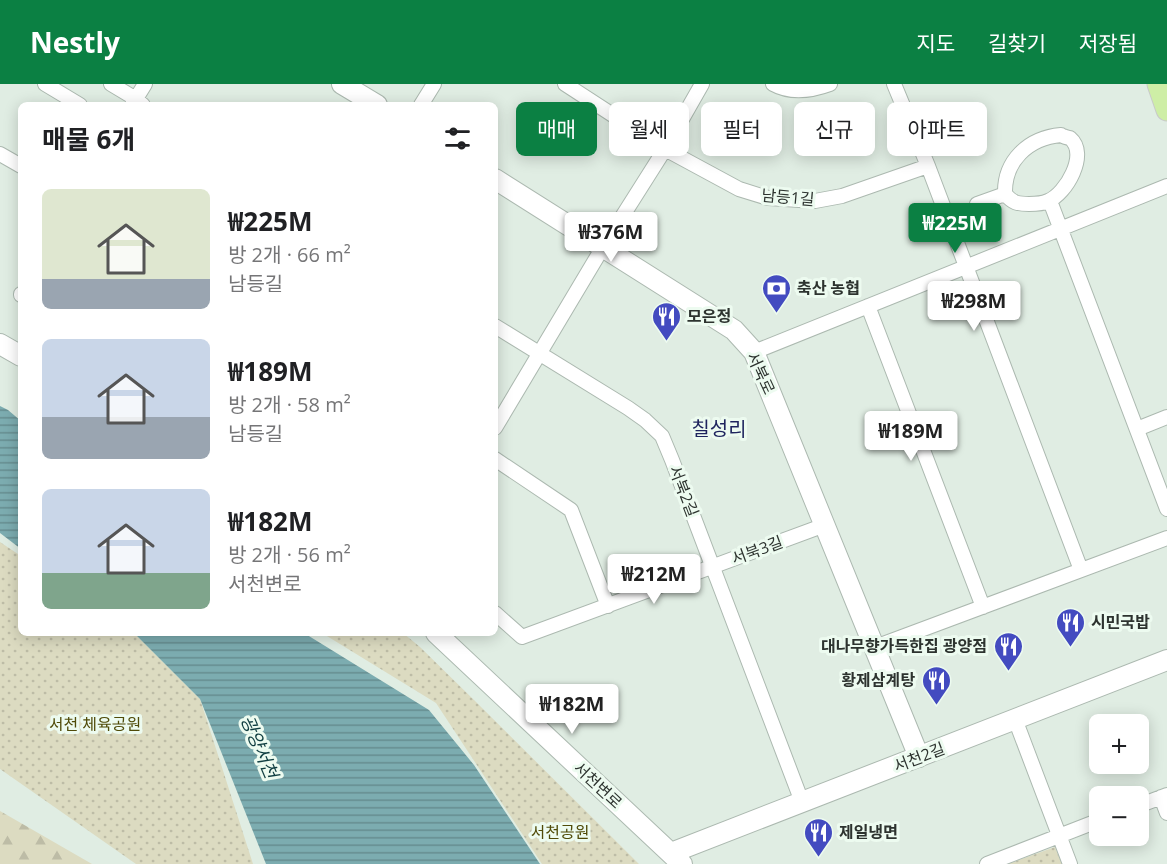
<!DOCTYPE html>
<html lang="ko">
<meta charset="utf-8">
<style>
:root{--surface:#fff;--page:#f2f2f2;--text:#202124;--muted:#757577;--accent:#0b8043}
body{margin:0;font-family:"Open Sans","Noto Sans KR",sans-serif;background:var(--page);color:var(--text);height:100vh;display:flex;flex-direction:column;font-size:22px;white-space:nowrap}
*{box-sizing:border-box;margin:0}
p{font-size:20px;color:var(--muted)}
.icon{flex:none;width:33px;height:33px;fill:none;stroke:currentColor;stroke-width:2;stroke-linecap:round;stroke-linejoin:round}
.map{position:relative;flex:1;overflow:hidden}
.drawer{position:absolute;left:18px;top:18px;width:480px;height:534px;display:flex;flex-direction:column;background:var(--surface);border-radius:9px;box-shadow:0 3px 15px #0003}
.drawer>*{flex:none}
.top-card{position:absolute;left:516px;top:18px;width:561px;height:54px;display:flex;gap:12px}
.tools{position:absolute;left:1089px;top:630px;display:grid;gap:12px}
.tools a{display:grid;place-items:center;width:60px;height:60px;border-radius:9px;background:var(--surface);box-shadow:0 3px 15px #0003;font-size:30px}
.price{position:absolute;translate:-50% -51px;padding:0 14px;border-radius:6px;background:#fff;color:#222;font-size:20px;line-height:39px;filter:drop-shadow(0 2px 3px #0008)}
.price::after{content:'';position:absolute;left:50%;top:36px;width:18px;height:14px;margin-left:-9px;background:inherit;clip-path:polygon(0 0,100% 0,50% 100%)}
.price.selected{background:var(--accent);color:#fff}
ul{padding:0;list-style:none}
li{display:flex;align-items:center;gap:18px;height:150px;padding:0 24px}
li span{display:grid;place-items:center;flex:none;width:168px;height:120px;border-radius:9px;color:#555}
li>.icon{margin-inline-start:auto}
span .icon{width:72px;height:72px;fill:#fffc;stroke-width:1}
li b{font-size:26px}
h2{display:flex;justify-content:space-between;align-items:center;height:72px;padding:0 24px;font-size:26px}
.pill{padding:0 21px;border-radius:9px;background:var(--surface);box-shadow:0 3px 15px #0003;font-size:21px;line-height:54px}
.pill.selected{background:var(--accent);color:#fff}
header{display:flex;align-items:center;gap:36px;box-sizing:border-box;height:84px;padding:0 30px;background:var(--accent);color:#fff}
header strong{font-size:28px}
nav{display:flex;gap:33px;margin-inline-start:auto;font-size:21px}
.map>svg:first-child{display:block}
.green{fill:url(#green-dots)}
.forest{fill:url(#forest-firs)}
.water{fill:url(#water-rules)}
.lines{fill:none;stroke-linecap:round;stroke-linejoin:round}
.street-casing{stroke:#acb9b0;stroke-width:16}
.secondary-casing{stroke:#acb9b0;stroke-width:22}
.primary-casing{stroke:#c8cac9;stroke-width:23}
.street{stroke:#fff;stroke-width:14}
.secondary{stroke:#fff;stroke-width:20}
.primary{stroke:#ceeea6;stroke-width:21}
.labels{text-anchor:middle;stroke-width:6;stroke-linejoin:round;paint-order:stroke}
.street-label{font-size:16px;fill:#2d332f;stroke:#edfbf0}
.poi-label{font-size:16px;font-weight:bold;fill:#2d332f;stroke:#edfbf0;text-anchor:start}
.park-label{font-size:16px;fill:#504b08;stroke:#edfbf0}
.water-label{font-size:18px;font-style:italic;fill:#103e41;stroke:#edfbf0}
.quarter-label{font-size:20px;fill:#1f255e;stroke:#edfbf0}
</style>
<header>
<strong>Nestly</strong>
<nav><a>지도</a><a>길찾기</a><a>저장됨</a></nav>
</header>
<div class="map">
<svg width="1167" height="780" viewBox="0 0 1167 780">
<defs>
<pattern id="green-dots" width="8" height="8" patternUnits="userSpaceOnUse" patternTransform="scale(1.5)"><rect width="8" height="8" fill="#dcdbc1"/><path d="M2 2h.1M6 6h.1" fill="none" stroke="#bdbca6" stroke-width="1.8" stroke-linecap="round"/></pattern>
<pattern id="forest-firs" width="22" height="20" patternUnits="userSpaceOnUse" patternTransform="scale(1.5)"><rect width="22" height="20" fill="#dcdbc1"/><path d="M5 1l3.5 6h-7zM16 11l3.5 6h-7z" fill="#bdbca6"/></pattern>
<pattern id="water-rules" width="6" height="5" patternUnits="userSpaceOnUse" patternTransform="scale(1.5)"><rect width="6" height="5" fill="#7cacb0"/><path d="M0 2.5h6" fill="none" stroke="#668d90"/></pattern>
</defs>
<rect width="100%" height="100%" fill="#e0ede3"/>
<path class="green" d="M0,458L21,472V549H134L200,615L253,780H136L0,685Z
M322,549H403L420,563L473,615L639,780H542L436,619Z
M1055,763L1062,780H1008Z"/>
<path class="forest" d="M0,727L92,780H0Z"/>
<path class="water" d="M0,322L8,326L21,337V465L0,449Z
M134,549H304L429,626L474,681L540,780H266L200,615Z"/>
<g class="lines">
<defs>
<path id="street" d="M45,0L80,21
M111,0L136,15L143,21
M565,0L665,65L739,105L768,114L815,117L842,112L928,82
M773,0C791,10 811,7 830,0
M894,0L928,82L1081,486
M132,21L145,0
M421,21L434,0
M1061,51C1062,52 1068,54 1070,54C1089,70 1066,110 1048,117C1042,120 1035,120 1029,120C1017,120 1013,119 1005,110C1004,77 1028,54 1061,51Z
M0,70L21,82
M1050,117L1167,425
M977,120L1005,110
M21,210V211
M868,222L983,523
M495,242L628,324L645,336L662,352L672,376L802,718
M754,268L1167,102
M495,344L603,163L665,65L702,0
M1137,345L1167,333
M495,375L571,426L608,522
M495,529L522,553L825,441
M875,563L1167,454
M1015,635L1070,780
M1161,713L1167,729
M1138,722L1167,711
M987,780L1100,736"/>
<path id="secondary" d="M342,0L377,21
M495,95L734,246L754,268L919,673
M0,260L21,272
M436,549L682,780
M671,769L1167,576"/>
<path id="primary" d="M1158,0L1167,26"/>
</defs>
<use href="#street" class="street-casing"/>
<use href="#secondary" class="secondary-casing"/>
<use href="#primary" class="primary-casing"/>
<use href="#street" class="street"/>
<use href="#secondary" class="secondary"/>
<use href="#primary" class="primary"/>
</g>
<defs>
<symbol id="bank-pin" viewBox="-11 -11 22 30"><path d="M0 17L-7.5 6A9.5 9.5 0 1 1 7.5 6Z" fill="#434bc0" stroke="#edfbf0"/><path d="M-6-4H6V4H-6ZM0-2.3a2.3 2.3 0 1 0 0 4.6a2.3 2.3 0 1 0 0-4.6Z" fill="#fff"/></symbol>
<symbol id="restaurant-pin" viewBox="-11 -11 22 30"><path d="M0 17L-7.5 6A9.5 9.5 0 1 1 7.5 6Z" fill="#434bc0" stroke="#edfbf0"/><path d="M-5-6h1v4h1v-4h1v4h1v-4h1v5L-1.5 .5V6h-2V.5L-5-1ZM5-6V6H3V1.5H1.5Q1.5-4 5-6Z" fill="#fff"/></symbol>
</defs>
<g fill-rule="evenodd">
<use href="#bank-pin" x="760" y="188" width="33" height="45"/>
<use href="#restaurant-pin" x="650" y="216" width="33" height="45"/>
<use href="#restaurant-pin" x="1054" y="522" width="33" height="45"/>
<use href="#restaurant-pin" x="992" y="546" width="33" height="45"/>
<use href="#restaurant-pin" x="920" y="580" width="33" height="45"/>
<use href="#restaurant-pin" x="802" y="732" width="33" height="45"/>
</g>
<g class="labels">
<g class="street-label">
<text transform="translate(788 113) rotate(5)" y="6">남등1길</text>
<text transform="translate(761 289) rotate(65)" y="6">서북로</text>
<text transform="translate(684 407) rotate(69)" y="6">서북2길</text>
<text transform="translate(757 466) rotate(-20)" y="6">서북3길</text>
<text transform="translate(919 673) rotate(-21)" y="6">서천2길</text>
<text transform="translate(598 701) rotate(43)" y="6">서천변로</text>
</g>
<g class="poi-label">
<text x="797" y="210">축산 농협</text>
<text x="687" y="238">모은정</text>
<text x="1091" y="544">시민국밥</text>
<text x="987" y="568" text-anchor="end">대나무향가득한집 광양점</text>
<text x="915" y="602" text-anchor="end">황제삼계탕</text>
<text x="839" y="754">제일냉면</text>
</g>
<g class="park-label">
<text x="95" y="646">서천 체육공원</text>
<text x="560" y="754">서천공원</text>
</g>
<g class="water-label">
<text transform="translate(259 663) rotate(67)" y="6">광양서천</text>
</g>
<g class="quarter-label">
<text x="719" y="352">칠성리</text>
</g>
</g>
</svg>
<div class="tools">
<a>+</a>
<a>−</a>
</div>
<b class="price selected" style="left:955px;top:170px">₩225M</b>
<b class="price" style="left:611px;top:179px">₩376M</b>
<b class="price" style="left:974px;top:248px">₩298M</b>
<b class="price" style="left:911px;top:378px">₩189M</b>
<b class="price" style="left:654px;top:521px">₩212M</b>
<b class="price" style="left:572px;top:651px">₩182M</b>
<div class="top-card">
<a class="pill selected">매매</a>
<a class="pill">월세</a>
<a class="pill">필터</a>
<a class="pill">신규</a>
<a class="pill">아파트</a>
</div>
<section class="drawer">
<h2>매물 6개<svg class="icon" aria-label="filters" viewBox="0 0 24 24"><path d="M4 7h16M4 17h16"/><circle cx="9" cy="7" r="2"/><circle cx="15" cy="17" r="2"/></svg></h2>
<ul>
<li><span style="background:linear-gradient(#dfe7d0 75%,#9aa5b1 0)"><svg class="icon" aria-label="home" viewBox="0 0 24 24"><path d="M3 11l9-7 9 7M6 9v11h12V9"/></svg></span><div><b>₩225M</b><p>방 2개 · 66 m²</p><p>남등길</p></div></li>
<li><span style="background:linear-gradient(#c9d6e8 65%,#9aa5b1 0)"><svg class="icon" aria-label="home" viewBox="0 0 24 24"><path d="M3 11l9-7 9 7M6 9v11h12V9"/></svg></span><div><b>₩189M</b><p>방 2개 · 58 m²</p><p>남등길</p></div></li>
<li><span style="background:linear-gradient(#c9d6e8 70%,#7fa58c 0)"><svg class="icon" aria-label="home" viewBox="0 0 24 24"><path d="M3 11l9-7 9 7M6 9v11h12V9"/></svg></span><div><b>₩182M</b><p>방 2개 · 56 m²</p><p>서천변로</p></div></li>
</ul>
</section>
</div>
